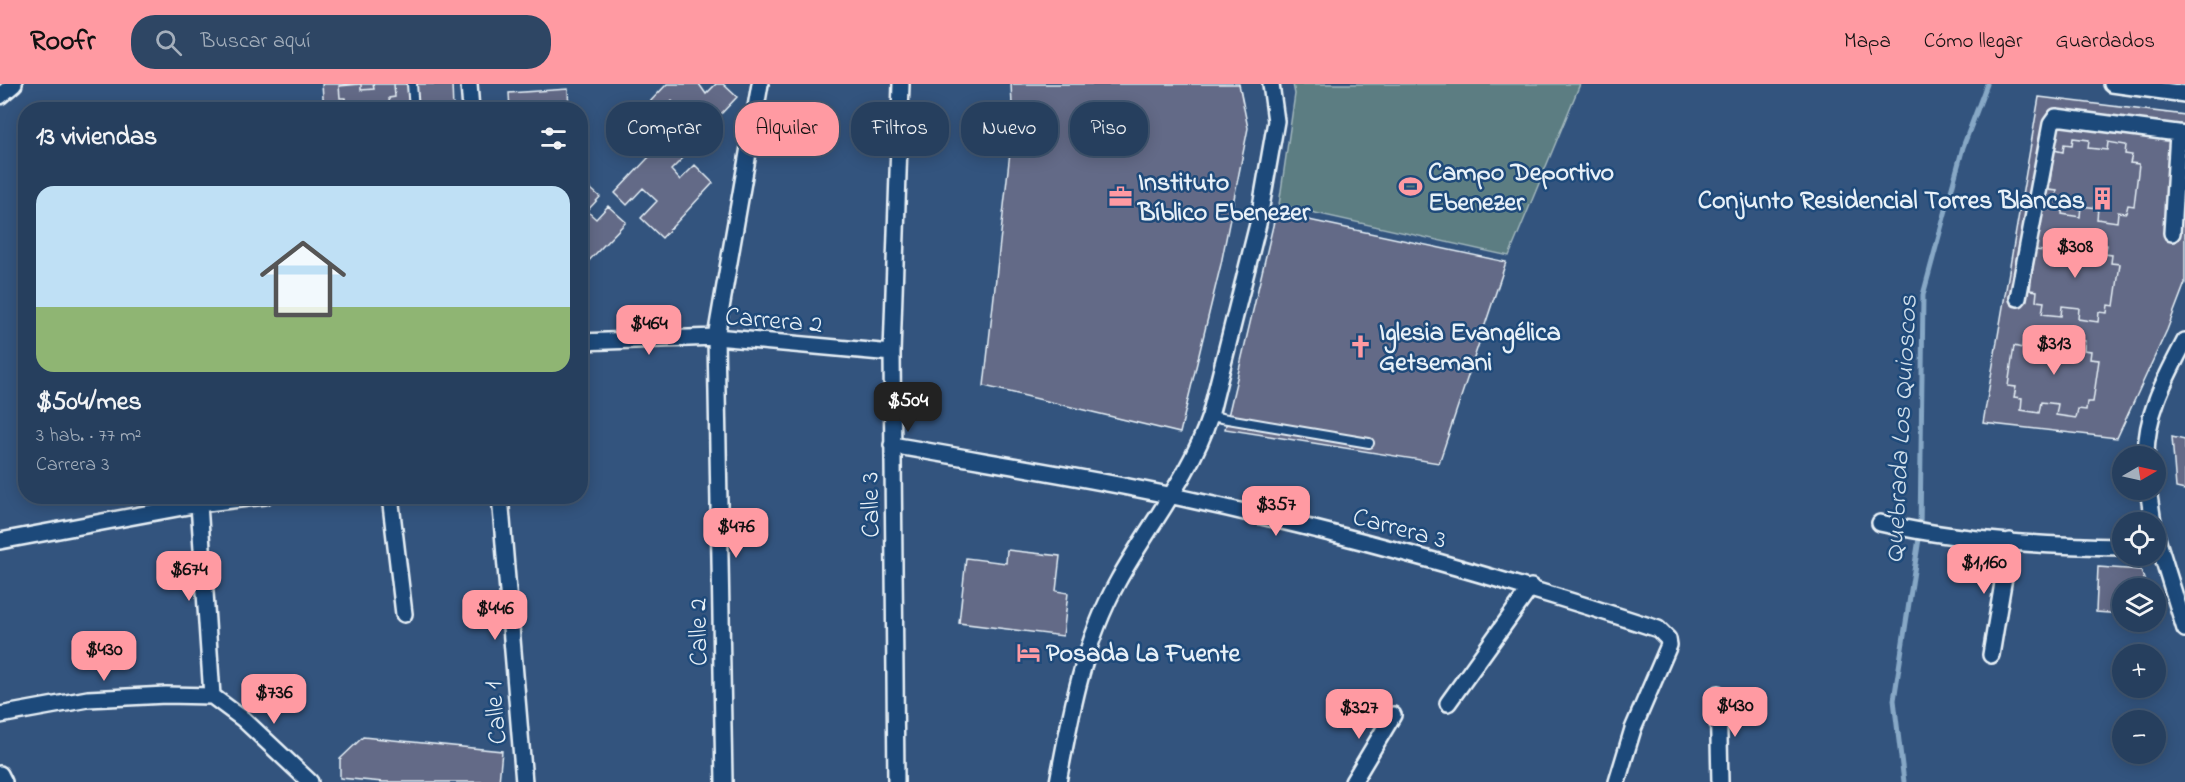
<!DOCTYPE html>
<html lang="es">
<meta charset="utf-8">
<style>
:root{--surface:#263f5e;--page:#2e4664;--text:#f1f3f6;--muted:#a4afbc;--line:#425873;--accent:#ff9aa2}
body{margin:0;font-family:"Indie Flower",sans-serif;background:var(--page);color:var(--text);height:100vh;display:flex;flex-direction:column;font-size:22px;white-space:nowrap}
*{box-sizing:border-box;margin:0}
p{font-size:20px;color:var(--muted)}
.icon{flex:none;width:33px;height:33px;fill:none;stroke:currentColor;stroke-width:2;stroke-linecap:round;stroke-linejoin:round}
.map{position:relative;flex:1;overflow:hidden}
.details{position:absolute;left:18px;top:18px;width:570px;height:402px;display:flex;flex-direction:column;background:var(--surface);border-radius:24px;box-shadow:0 3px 15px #0003,0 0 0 2px var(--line)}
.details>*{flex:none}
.banner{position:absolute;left:606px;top:18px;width:570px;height:54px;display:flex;gap:12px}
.needle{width:39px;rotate:81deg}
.controls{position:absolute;left:2112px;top:362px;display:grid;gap:12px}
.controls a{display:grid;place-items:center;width:54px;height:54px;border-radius:50%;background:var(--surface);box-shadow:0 3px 15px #0003,0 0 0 2px var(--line);font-size:30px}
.price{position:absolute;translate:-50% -51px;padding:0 14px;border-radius:12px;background:var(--accent);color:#111;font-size:20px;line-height:39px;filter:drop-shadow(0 2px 3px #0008)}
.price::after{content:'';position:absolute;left:50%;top:36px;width:18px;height:14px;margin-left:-9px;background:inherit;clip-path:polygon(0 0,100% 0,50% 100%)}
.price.active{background:#222;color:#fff}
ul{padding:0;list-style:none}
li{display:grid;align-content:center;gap:12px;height:318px;padding:0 18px}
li+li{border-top:2px solid var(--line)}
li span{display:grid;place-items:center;height:186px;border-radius:18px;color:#555}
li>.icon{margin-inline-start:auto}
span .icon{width:108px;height:108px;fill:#fffc;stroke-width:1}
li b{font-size:26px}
h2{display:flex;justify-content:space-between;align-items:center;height:72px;padding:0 18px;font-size:26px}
.pill{padding:0 21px;border-radius:24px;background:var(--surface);box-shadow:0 3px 15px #0003,0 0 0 2px var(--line);font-size:21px;line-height:54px}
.pill.active{background:var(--accent);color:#111}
header{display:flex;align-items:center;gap:36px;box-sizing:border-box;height:84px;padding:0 30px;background:var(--accent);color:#111}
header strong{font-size:28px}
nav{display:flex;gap:33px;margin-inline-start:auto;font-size:21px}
.search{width:420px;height:54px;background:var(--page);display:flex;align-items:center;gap:15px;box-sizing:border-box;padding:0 21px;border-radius:24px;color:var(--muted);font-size:22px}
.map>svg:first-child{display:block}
.green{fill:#5b7d82;stroke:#a2b7bd;stroke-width:1.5}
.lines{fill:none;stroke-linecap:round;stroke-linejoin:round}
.stream{stroke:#87a8c6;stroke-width:5}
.building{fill:#636b87;stroke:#e8f1f8;stroke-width:1.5}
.lane-casing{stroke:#e8f1f8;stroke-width:12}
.street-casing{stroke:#e8f1f8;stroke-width:20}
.lane{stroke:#1f4a7a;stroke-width:8}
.street{stroke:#1f4a7a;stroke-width:15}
.labels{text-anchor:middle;stroke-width:5;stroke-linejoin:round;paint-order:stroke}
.poi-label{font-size:26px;font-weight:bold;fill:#e8f1f8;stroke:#1f4a7a;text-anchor:start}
.street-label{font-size:26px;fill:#e8f1f8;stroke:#1f4a7a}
.water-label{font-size:27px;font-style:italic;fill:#d0dfeb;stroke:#1f4a7a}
</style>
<header>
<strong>Roofr</strong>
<div class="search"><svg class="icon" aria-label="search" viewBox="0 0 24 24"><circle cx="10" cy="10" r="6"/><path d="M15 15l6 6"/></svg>Buscar aquí</div>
<nav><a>Mapa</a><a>Cómo llegar</a><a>Guardados</a></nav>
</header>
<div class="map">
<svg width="2185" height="698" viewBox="0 0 2185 698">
<rect width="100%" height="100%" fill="#33547e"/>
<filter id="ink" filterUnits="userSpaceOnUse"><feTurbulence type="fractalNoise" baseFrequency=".0167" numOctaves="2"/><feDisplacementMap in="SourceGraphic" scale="12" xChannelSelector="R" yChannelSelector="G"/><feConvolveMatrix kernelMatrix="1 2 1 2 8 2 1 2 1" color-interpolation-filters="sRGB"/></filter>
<g filter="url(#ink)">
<path class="green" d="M1293,0H1580L1509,172L1279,121L1295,10Z"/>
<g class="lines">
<path class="stream" d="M1904,698L1894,616L1920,448L1923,211L1963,63L1987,0"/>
</g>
<path class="building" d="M322,0H452L453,26H324Z
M361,0V6L374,5L373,0H394L395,13L389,14L390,26H346L345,14H340L339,2Z
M667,0H699L706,10L716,0H723L737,13L689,64L670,46L685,30L672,17L657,34L645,23Z
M1011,0H1239L1248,44L1221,180L1180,349L984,302L1013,41Z
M568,5L569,26H510L509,9Z
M2039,13L2185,31V199L2167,246L2117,354L1983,339Z
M667,54L685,72L671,86L680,96L695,81L713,99L662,154L641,134L657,117L643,104L627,121L615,109Z
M2073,54L2089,56L2088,64L2107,66L2108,58L2126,61L2125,70L2132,71L2130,79L2139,80L2134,122L2128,121L2126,129L2118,128L2117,138L2097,135L2098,124L2081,122L2080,133L2062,130L2063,118L2055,117L2057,107L2049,106L2054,66L2063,68L2064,60L2072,61Z
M583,98L600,113L587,127L596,135L608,122L626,138L580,186V101Z
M1276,129L1506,178L1439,379L1225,345Z
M2054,153L2069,156V164L2088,166L2089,158L2107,161L2105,170L2112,171L2111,179L2120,180L2114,222L2108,221L2107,229L2099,228L2098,238L2078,235L2079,224L2062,222L2061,232L2042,230L2044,218L2036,217L2037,207L2030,206L2035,166L2044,167L2045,160L2052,161Z
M2032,250L2048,252L2047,260L2066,263L2067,255L2085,257L2084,266L2091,267L2090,275L2099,276L2093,318H2087L2086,326L2078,325L2076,334L2056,331L2058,320L2041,318L2039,329L2021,326L2022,314L2014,313L2016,303L2008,302L2014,262L2022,264L2023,256L2031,258Z
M2172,353L2185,356V406L2176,404Z
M1007,466L1060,472L1056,507L1068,509L1063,552L959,539L966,474L1006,479Z
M2098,483L2141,486L2147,504H2122V530L2096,528Z
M363,653L502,667L499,698H383L340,694V675Z"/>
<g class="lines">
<defs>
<path id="lane" d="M412,0L414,26
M1210,332L1369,359"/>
<path id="street" d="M469,0L471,26
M2112,0L2185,10
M0,12L14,0
M2172,149L2178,49
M2018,214L2051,40L2056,33L2185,50
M580,258L716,253L892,269
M892,361C986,378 1080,392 1173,412C1337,447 1499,493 1658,545L1668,555L1669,561L1633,645L1617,698
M2146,372C2146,329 2165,295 2185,257
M2148,405L2153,438
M390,412L404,530
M500,412L524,698
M199,420L212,612
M1880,439C1959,457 2042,462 2122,463
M2156,451L2185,545
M0,457L199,420L265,412
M1991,571L2010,457
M1718,610L1720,698
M1448,619L1531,503
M0,631L88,615L166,611L212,612L243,635L310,698
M0,690L4,698
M724,698L716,253L760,0
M896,698L892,269L901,0
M1058,698C1071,628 1083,560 1118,497C1148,442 1190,393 1210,332L1258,140L1276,37L1271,0
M1353,698L1393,631"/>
</defs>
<use href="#lane" class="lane-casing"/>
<use href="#street" class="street-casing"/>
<use href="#lane" class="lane"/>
<use href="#street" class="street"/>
</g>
</g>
<defs>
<symbol id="stadium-bare" viewBox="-9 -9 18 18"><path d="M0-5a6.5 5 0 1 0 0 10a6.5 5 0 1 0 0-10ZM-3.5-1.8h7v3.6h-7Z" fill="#ff9aa2" stroke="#1f4a7a" stroke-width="2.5" paint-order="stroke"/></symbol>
<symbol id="office-bare" viewBox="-9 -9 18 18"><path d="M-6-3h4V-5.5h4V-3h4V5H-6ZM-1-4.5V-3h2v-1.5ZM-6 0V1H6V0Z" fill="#ff9aa2" stroke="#1f4a7a" stroke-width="2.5" paint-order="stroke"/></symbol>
<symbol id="building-bare" viewBox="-9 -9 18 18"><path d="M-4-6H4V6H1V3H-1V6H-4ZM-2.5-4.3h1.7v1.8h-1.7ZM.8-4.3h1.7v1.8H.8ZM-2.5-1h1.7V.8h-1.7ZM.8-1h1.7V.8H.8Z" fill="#ff9aa2" stroke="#1f4a7a" stroke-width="2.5" paint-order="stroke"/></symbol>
<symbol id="church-bare" viewBox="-9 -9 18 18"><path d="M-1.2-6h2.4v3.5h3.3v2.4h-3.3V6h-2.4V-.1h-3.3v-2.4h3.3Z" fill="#ff9aa2" stroke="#1f4a7a" stroke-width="2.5" paint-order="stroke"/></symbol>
<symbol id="hotel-bare" viewBox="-9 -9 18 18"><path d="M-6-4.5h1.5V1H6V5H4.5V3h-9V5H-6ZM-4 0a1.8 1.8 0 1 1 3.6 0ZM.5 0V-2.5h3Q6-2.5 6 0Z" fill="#ff9aa2" stroke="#1f4a7a" stroke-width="2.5" paint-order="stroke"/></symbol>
</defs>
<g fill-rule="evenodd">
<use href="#stadium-bare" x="1394" y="86" width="33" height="33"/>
<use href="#office-bare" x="1104" y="96" width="33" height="33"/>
<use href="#building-bare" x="2086" y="98" width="33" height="33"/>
<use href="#church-bare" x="1344" y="246" width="33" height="33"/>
<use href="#hotel-bare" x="1012" y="552" width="33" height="33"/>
</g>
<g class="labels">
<g class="poi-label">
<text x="1428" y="96">Campo Deportivo<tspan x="1428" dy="30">Ebenezer</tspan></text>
<text x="1138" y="106">Instituto<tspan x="1138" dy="30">Bíblico Ebenezer</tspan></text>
<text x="2085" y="124" text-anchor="end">Conjunto Residencial Torres Blancas</text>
<text x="1379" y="256">Iglesia Evangélica<tspan x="1379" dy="30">Getsemani</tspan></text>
<text x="1046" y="577">Posada La Fuente</text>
</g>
<g class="street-label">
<text transform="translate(774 235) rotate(5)" y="9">Carrera 2</text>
<text transform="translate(869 421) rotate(-91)" y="9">Calle 3</text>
<text transform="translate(1400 443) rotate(15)" y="9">Carrera 3</text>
<text transform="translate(697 548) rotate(-91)" y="9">Calle 2</text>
<text transform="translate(494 629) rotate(-95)" y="9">Calle 1</text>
</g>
<g class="water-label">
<text transform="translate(1900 345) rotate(-87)" y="9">Quebrada Los Quioscos</text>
</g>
</g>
</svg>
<div class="controls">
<a><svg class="needle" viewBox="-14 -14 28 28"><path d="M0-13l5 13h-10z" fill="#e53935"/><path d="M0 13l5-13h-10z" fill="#a4afbc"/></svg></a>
<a><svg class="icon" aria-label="locate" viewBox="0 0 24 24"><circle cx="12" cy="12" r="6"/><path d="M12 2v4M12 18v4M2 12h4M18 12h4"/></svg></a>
<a><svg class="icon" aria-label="layers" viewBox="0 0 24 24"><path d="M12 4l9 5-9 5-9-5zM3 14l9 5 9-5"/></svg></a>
<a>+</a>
<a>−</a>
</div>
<b class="price" style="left:2075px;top:195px">$308</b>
<b class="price" style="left:649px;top:272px">$464</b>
<b class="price" style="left:2054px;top:292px">$313</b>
<b class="price active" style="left:908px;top:349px">$504</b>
<b class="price" style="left:1276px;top:453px">$357</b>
<b class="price" style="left:736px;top:475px">$476</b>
<b class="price" style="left:1984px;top:511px">$1,160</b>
<b class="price" style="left:189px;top:518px">$674</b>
<b class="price" style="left:495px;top:557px">$446</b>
<b class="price" style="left:104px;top:598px">$430</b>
<b class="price" style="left:274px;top:641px">$736</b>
<b class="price" style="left:1735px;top:654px">$430</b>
<b class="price" style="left:1359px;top:656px">$327</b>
<div class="banner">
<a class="pill">Comprar</a>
<a class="pill active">Alquilar</a>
<a class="pill">Filtros</a>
<a class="pill">Nuevo</a>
<a class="pill">Piso</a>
</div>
<section class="details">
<h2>13 viviendas<svg class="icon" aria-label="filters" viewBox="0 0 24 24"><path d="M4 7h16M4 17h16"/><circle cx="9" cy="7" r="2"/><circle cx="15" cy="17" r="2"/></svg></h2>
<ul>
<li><span style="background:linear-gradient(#bfe0f5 65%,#8fb573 0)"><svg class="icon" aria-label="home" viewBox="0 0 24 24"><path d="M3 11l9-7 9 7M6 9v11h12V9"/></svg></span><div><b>$504/mes</b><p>3 hab. · 77 m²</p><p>Carrera 3</p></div></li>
</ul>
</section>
</div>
